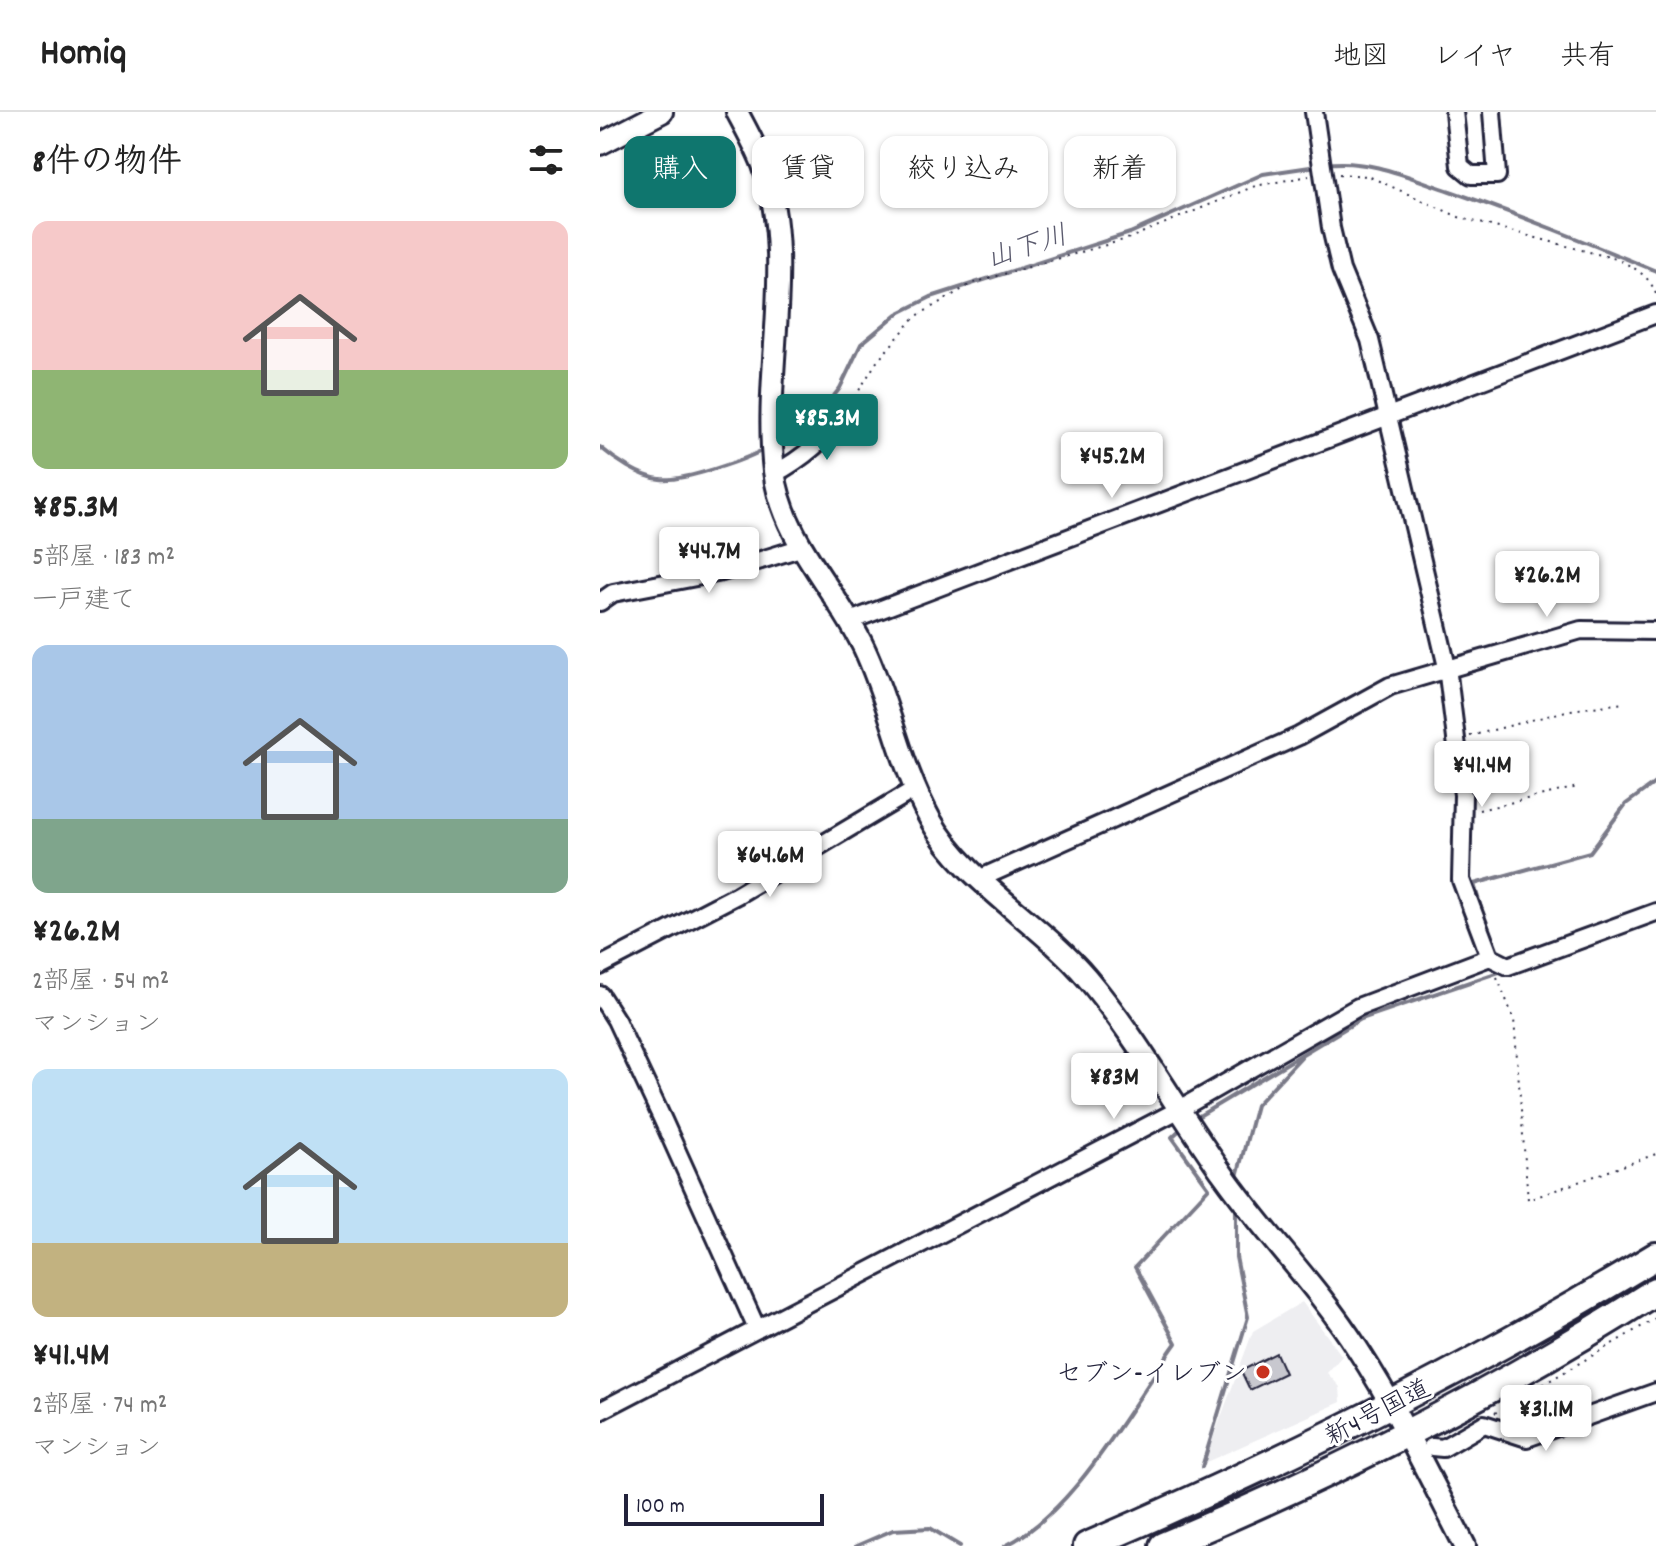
<!DOCTYPE html>
<html lang="ja">
<meta charset="utf-8">
<style>
:root{--surface:#fff;--page:#f2f2f2;--text:#222;--muted:#767676;--line:#e0e0e0;--accent:#0f766e}
body{margin:0;font-family:Dekko,"Klee One",sans-serif;background:var(--page);color:var(--text);height:100vh;display:flex;flex-direction:column;font-size:30px;white-space:nowrap}
*{box-sizing:border-box;margin:0}
p{font-size:26px;color:var(--muted)}
.icon{flex:none;width:44px;height:44px;fill:none;stroke:currentColor;stroke-width:2;stroke-linecap:round;stroke-linejoin:round}
.map{position:relative;flex:1;overflow:hidden}
.details{display:flex;flex-direction:column;background:var(--surface);width:600px}
.details>*{flex:none}
.banner{position:absolute;left:24px;top:24px;width:760px;height:72px;display:flex;gap:16px}
.scale{position:absolute;left:24px;bottom:20px;width:200px;box-sizing:border-box;padding-left:8px;border:4px solid #22223b;border-top:0;font-size:22px;line-height:28px;white-space:nowrap;color:#22223b;-webkit-text-stroke:6px #fff;paint-order:stroke}
.price{position:absolute;translate:-50% -68px;padding:0 18px;border-radius:8px;background:#fff;color:#222;font-size:26px;line-height:52px;filter:drop-shadow(0 2px 4px #0008)}
.price::after{content:'';position:absolute;left:50%;top:48px;width:24px;height:18px;margin-left:-12px;background:inherit;clip-path:polygon(0 0,100% 0,50% 100%)}
.price.selected{background:var(--accent);color:#fff}
ul{padding:0;list-style:none}
li{display:grid;align-content:center;gap:16px;height:424px;padding:0 32px}
li span{display:grid;place-items:center;height:248px;border-radius:16px;color:#555}
li>.icon{margin-inline-start:auto}
span .icon{width:144px;height:144px;fill:#fffc;stroke-width:1}
li b{font-size:34px}
h2{display:flex;justify-content:space-between;align-items:center;height:96px;padding:0 32px;font-size:34px}
.pill{padding:0 28px;border-radius:16px;background:var(--surface);box-shadow:0 2px 6px #0004;font-size:28px;line-height:72px}
.pill.selected{background:var(--accent);color:#fff}
header{display:flex;align-items:center;gap:48px;box-sizing:border-box;height:112px;padding:0 40px;background:var(--surface);border-bottom:2px solid var(--line)}
header strong{font-size:38px}
nav{display:flex;gap:44px;margin-inline-start:auto;font-size:28px}
main{display:flex;flex:1;min-height:0}
.map>svg:first-child{display:block}
.built{fill:#eeeef1}
.lines{fill:none;stroke-linecap:round;stroke-linejoin:round}
.stream{stroke:#7a7a88;stroke-width:4}
.building{fill:#c8c8cf;stroke:#22223b;stroke-width:2}
.minor-casing{stroke:#22223b;stroke-width:22}
.tertiary-casing{stroke:#22223b;stroke-width:26}
.trunk-casing{stroke:#22223b;stroke-width:32}
.path{stroke:#22223b;stroke-width:2;stroke-dasharray:2 6;stroke-linecap:butt}
.minor{stroke:#fff;stroke-width:16}
.tertiary{stroke:#fff;stroke-width:20}
.trunk{stroke:#fff;stroke-width:26}
.poi-dot{fill:#c8321e;stroke:#fff;stroke-width:3}
.labels{text-anchor:middle;stroke-width:6;stroke-linejoin:round;paint-order:stroke}
.poi-label{font-size:26px;fill:#22223b;stroke:#fff;text-anchor:end}
.street-label{font-size:26px;fill:#22223b;stroke:#fff}
.water-label{font-size:28px;font-style:italic;fill:#5c5c6f;stroke:#fff}
</style>
<header>
<strong>Homiq</strong>
<nav><a>地図</a><a>レイヤ</a><a>共有</a></nav>
</header>
<main>
<section class="details">
<h2>8件の物件<svg class="icon" aria-label="filters" viewBox="0 0 24 24"><path d="M4 7h16M4 17h16"/><circle cx="9" cy="7" r="2"/><circle cx="15" cy="17" r="2"/></svg></h2>
<ul>
<li><span style="background:linear-gradient(#f6c9c9 60%,#8fb573 0)"><svg class="icon" aria-label="home" viewBox="0 0 24 24"><path d="M3 11l9-7 9 7M6 9v11h12V9"/></svg></span><div><b>¥85.3M</b><p>5部屋 · 183 m²</p><p>一戸建て</p></div></li>
<li><span style="background:linear-gradient(#a9c7e8 70%,#7fa58c 0)"><svg class="icon" aria-label="home" viewBox="0 0 24 24"><path d="M3 11l9-7 9 7M6 9v11h12V9"/></svg></span><div><b>¥26.2M</b><p>2部屋 · 54 m²</p><p>マンション</p></div></li>
<li><span style="background:linear-gradient(#bfe0f5 70%,#c2b280 0)"><svg class="icon" aria-label="home" viewBox="0 0 24 24"><path d="M3 11l9-7 9 7M6 9v11h12V9"/></svg></span><div><b>¥41.4M</b><p>2部屋 · 74 m²</p><p>マンション</p></div></li>
</ul>
</section>
<div class="map">
<svg width="1056" height="1434" viewBox="0 0 1056 1434">
<rect width="100%" height="100%" fill="#fff"/>
<filter id="ink" filterUnits="userSpaceOnUse"><feTurbulence type="fractalNoise" baseFrequency=".0125" numOctaves="2"/><feDisplacementMap in="SourceGraphic" scale="16" xChannelSelector="R" yChannelSelector="G"/><feConvolveMatrix kernelMatrix="1 2 1 2 8 2 1 2 1" color-interpolation-filters="sRGB"/></filter>
<g filter="url(#ink)">
<path class="built" d="M702,1190L742,1244L727,1261L740,1275L741,1290L604,1351L653,1219Z"/>
<g class="lines">
<path class="stream" d="M726,52C768,46 811,66 850,79C920,103 988,131 1056,159
M180,328L216,307L240,276L261,232L297,202L331,185L530,121L663,62L717,54
M0,335C14,347 40,365 60,367C81,370 147,348 166,336
M884,806L874,772L990,740L1026,692L1056,670
M594,1007L761,907L899,860L897,853
M636,1068L656,993L701,945
M602,1355L648,1205L636,1145V1093
M256,1434L293,1418L330,1416L360,1434
M405,1434C476,1399 530,1295 576,1231L535,1155L609,1076L572,1025L584,1014"/>
</g>
<path class="building" d="M676,1241L685,1261L650,1278L641,1259Z"/>
<g class="lines">
<defs>
<path id="minor" d="M714,0L731,116L741,158L770,228L847,555L863,683L861,768L890,845
M854,0L860,54L871,63H897L892,0
M174,362C204,346 227,326 247,299
M0,490L13,481L122,460L200,436
M250,509L1056,202
M381,766L699,624L790,574L981,518L1056,519
M0,854L137,783L315,677
M0,883L16,908L62,1006L157,1217
M0,1299L580,997L758,895L890,845L908,854L1056,800
M832,1335L843,1336L884,1312L927,1326L1056,1280"/>
<path id="tertiary" d="M137,0C146,17 156,35 163,53C197,150 162,259 174,359C183,429 235,475 264,536C290,591 300,653 330,707C364,769 441,811 487,866C539,928 578,1000 625,1065C667,1124 718,1175 757,1236C798,1299 831,1368 865,1434
M0,32L62,0"/>
<path id="trunk" d="M487,1434C683,1350 874,1255 1056,1144
M563,1434C733,1363 901,1278 1056,1179"/>
</defs>
<use href="#minor" class="minor-casing"/>
<use href="#tertiary" class="tertiary-casing"/>
<use href="#trunk" class="trunk-casing"/>
<path class="path" d="M739,62L768,64L861,106L1016,147C1034,155 1049,163 1056,182
M255,285L276,251L315,205L373,171L527,127L655,74L709,64
M870,624L970,598L1024,591
M879,698L978,675
M897,865L914,907L928,1088L1056,1042
M895,1301L1056,1206"/>
<use href="#minor" class="minor"/>
<use href="#tertiary" class="tertiary"/>
<use href="#trunk" class="trunk"/>
</g>
</g>
<circle class="poi-dot" cx="663" cy="1260" r="8"/>
<g class="labels">
<g class="poi-label">
<text x="647" y="1269">セブン-イレブン</text>
</g>
<g class="street-label">
<text transform="translate(777 1299) rotate(-27)" y="9">新4号国道</text>
</g>
<g class="water-label">
<text transform="translate(426 133) rotate(-18)" y="10">山下川</text>
</g>
</g>
</svg>
<div class="scale">100 m</div>
<b class="price selected" style="left:227px;top:350px">¥85.3M</b>
<b class="price" style="left:512px;top:388px">¥45.2M</b>
<b class="price" style="left:109px;top:483px">¥44.7M</b>
<b class="price" style="left:947px;top:507px">¥26.2M</b>
<b class="price" style="left:882px;top:697px">¥41.4M</b>
<b class="price" style="left:170px;top:787px">¥64.6M</b>
<b class="price" style="left:514px;top:1009px">¥83M</b>
<b class="price" style="left:946px;top:1341px">¥31.1M</b>
<div class="banner">
<a class="pill selected">購入</a>
<a class="pill">賃貸</a>
<a class="pill">絞り込み</a>
<a class="pill">新着</a>
</div>
</div>
</main>
